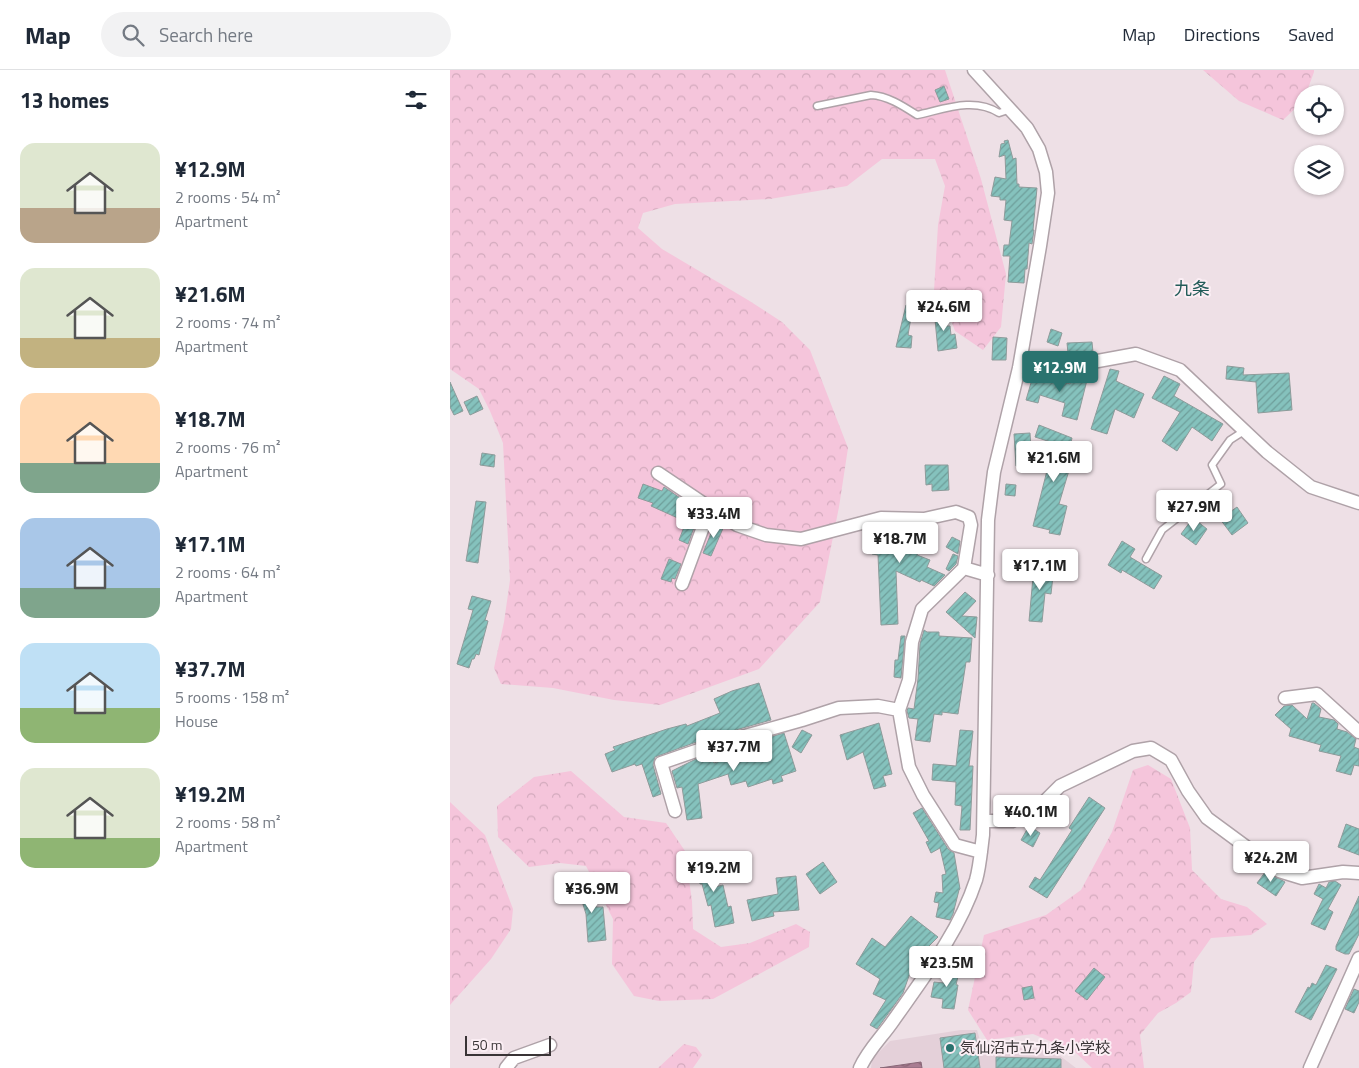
<!DOCTYPE html>
<meta charset="utf-8">
<style>
:root{--surface:#fff;--page:#f2f2f3;--text:#1f2937;--muted:#747a83;--line:#e0e1e3;--accent:#2a736f}
body{margin:0;font-family:"Titillium Web","Noto Sans JP",sans-serif;background:var(--page);color:var(--text);height:100vh;display:flex;flex-direction:column;font-size:19px;white-space:nowrap}
*{box-sizing:border-box;margin:0}
p{font-size:16px;color:var(--muted)}
.icon{flex:none;width:28px;height:28px;fill:none;stroke:currentColor;stroke-width:2;stroke-linecap:round;stroke-linejoin:round}
.map{position:relative;flex:1;overflow:hidden}
.drawer{display:flex;flex-direction:column;background:var(--surface);width:450px}
.drawer>*{flex:none}
.buttons{position:absolute;left:844px;top:15px;display:grid;gap:10px}
.buttons a{display:grid;place-items:center;width:50px;height:50px;border-radius:50%;background:var(--surface);box-shadow:0 1px 4px #0004;font-size:25px}
.scale{position:absolute;left:15px;bottom:12px;width:86px;box-sizing:border-box;padding-left:5px;border:2px solid #393436;border-top:0;font-size:14px;line-height:18px;white-space:nowrap;color:#393436;-webkit-text-stroke:4px #fbeef4;paint-order:stroke}
.price{position:absolute;translate:-50% -42px;padding:0 11px;border-radius:5px;background:#fff;color:#222;font-size:16px;line-height:32px;filter:drop-shadow(0 1px 2px #0008)}
.price::after{content:'';position:absolute;left:50%;top:30px;width:15px;height:11px;margin-left:-8px;background:inherit;clip-path:polygon(0 0,100% 0,50% 100%)}
.price.on{background:var(--accent);color:#fff}
ul{padding:0;list-style:none}
li{display:flex;align-items:center;gap:15px;height:125px;padding:0 20px}
li span{display:grid;place-items:center;flex:none;width:140px;height:100px;border-radius:15px;color:#555}
li>.icon{margin-inline-start:auto}
span .icon{width:60px;height:60px;fill:#fffc;stroke-width:1}
li b{font-size:21px}
h2{display:flex;justify-content:space-between;align-items:center;height:60px;padding:0 20px;font-size:21px}
header{display:flex;align-items:center;gap:30px;box-sizing:border-box;height:70px;padding:0 25px;background:var(--surface);border-bottom:1px solid var(--line)}
header strong{font-size:24px}
nav{display:flex;gap:28px;margin-inline-start:auto;font-size:18px}
.search{width:350px;height:45px;background:var(--page);display:flex;align-items:center;gap:12px;box-sizing:border-box;padding:0 18px;border-radius:28px;color:var(--muted);font-size:19px}
main{display:flex;flex:1;min-height:0}
.map>svg:first-child{display:block}
.built{fill:#e4d0d9}
.forest{fill:url(#forest-crowns)}
.water{fill:url(#water-waves);stroke:#876676}
.building{fill:url(#building-hatch);stroke:#8d9b9a}
.lines{fill:none;stroke-linecap:round;stroke-linejoin:round}
.service-casing{stroke:#afa2a8;stroke-width:9}
.minor-casing{stroke:#afa2a8;stroke-width:15}
.service{stroke:#fff;stroke-width:6}
.minor{stroke:#fff;stroke-width:12}
.poi-dot{fill:#2a736f;stroke:#fbeef4;stroke-width:2}
.labels{text-anchor:middle;stroke-width:4;stroke-linejoin:round;paint-order:stroke}
.poi-label{font-size:15px;fill:#393436;stroke:#fbeef4;text-anchor:start}
.quarter-label{font-size:18px;fill:#225c59;stroke:#fbeef4}
</style>
<header>
<strong>Map</strong>
<div class="search"><svg class="icon" aria-label="search" viewBox="0 0 24 24"><circle cx="10" cy="10" r="6"/><path d="M15 15l6 6"/></svg>Search here</div>
<nav><a>Map</a><a>Directions</a><a>Saved</a></nav>
</header>
<main>
<section class="drawer">
<h2>13 homes<svg class="icon" aria-label="filters" viewBox="0 0 24 24"><path d="M4 7h16M4 17h16"/><circle cx="9" cy="7" r="2"/><circle cx="15" cy="17" r="2"/></svg></h2>
<ul>
<li><span style="background:linear-gradient(#dfe7d0 65%,#b9a48a 0)"><svg class="icon" aria-label="home" viewBox="0 0 24 24"><path d="M3 11l9-7 9 7M6 9v11h12V9"/></svg></span><div><b>¥12.9M</b><p>2 rooms · 54 m²</p><p>Apartment</p></div></li>
<li><span style="background:linear-gradient(#dfe7d0 70%,#c2b280 0)"><svg class="icon" aria-label="home" viewBox="0 0 24 24"><path d="M3 11l9-7 9 7M6 9v11h12V9"/></svg></span><div><b>¥21.6M</b><p>2 rooms · 74 m²</p><p>Apartment</p></div></li>
<li><span style="background:linear-gradient(#ffd9b3 70%,#7fa58c 0)"><svg class="icon" aria-label="home" viewBox="0 0 24 24"><path d="M3 11l9-7 9 7M6 9v11h12V9"/></svg></span><div><b>¥18.7M</b><p>2 rooms · 76 m²</p><p>Apartment</p></div></li>
<li><span style="background:linear-gradient(#a9c7e8 70%,#7fa58c 0)"><svg class="icon" aria-label="home" viewBox="0 0 24 24"><path d="M3 11l9-7 9 7M6 9v11h12V9"/></svg></span><div><b>¥17.1M</b><p>2 rooms · 64 m²</p><p>Apartment</p></div></li>
<li><span style="background:linear-gradient(#bfe0f5 65%,#8fb573 0)"><svg class="icon" aria-label="home" viewBox="0 0 24 24"><path d="M3 11l9-7 9 7M6 9v11h12V9"/></svg></span><div><b>¥37.7M</b><p>5 rooms · 158 m²</p><p>House</p></div></li>
<li><span style="background:linear-gradient(#dfe7d0 70%,#8fb573 0)"><svg class="icon" aria-label="home" viewBox="0 0 24 24"><path d="M3 11l9-7 9 7M6 9v11h12V9"/></svg></span><div><b>¥19.2M</b><p>2 rooms · 58 m²</p><p>Apartment</p></div></li>
</ul>
</section>
<div class="map">
<svg width="909" height="998" viewBox="0 0 909 998">
<defs>
<pattern id="forest-crowns" width="20" height="18" patternUnits="userSpaceOnUse" patternTransform="scale(1.25)"><rect width="20" height="18" fill="#f5c5db"/><path d="M2 6a3 3 0 1 1 6 0M12 15a3 3 0 1 1 6 0" fill="none" stroke="#d3aabd"/></pattern>
<pattern id="water-waves" width="16" height="10" patternUnits="userSpaceOnUse" patternTransform="scale(1.25)"><rect width="16" height="10" fill="#a97c91"/><path d="M0 5q4-4 8 0t8 0" fill="none" stroke="#8b6677"/></pattern>
<pattern id="building-hatch" width="6" height="6" patternUnits="userSpaceOnUse" patternTransform="scale(1.25)"><rect width="6" height="6" fill="#85c2bd"/><path d="M-1 1l2-2M0 6l6-6M5 7l2-2" fill="none" stroke="#6e9e9a"/></pattern>
</defs>
<rect width="100%" height="100%" fill="#eee0e6"/>
<path class="built" d="M511,960H527L532,977L601,979L626,998H421L422,989L440,971Z"/>
<path class="forest" d="M0,0H495L531,109L556,204L551,257L533,280L505,261L496,237L484,221L488,155L495,116L485,89H432L397,116L320,129L225,134L193,143L188,158L212,179L298,230L332,252L360,280L398,378L389,437L370,532L309,599L210,635L164,630L103,618L51,614L44,598L54,552L60,510L53,373L40,341L29,319L0,299Z
M753,0H864V2L856,24H852V32L833,50L789,31Z
M698,695L721,709L740,758L742,800L771,829L797,837L817,854L801,865L761,868L744,892L741,922L726,933L708,943L690,965L694,998H642L624,981L583,964L537,970L518,940L534,865L596,845L631,820L662,762L683,700Z
M121,701L174,747L216,753L235,781L242,831L243,859L271,877L300,873L346,854L360,862L359,877L263,929L209,931L184,926L162,894L163,849L136,796L110,793L79,797L48,767L47,736L84,707Z
M0,732L35,765L63,839L61,859L41,889L0,935Z
M234,974L246,977L252,985L243,998H208Z"/>
<path class="water" d="M471,992L472,998H430Z"/>
<path class="building" d="M494,16L499,29L490,32L485,20Z
M558,70L563,89L566,88L567,114H569V117L587,118L583,160H584L582,174L579,173L577,199H575L574,213L558,212L560,186H553L554,175H559L562,151L554,150L556,130H550V127L541,126L545,107L556,109L555,85L549,87L551,74L555,73L554,71Z
M456,235L463,236L458,265L462,266L461,278L446,277Z
M494,238L496,256H500L501,265L505,264L507,278L488,281L484,239Z
M601,259L612,263L608,276L597,272Z
M543,267L557,268L556,290H542Z
M642,272L643,282L618,283L617,273Z
M777,296L794,298L793,305L839,303L842,340L808,343L806,312L776,309Z
M660,299L669,301L666,311L694,324L684,348L665,339L657,364L641,359Z
M583,306L600,310V308L620,314L622,306L637,310L627,350L612,346L615,333L590,325L588,333L576,330Z
M714,306L730,314L724,326L773,354L762,371L742,357L727,381L712,371L730,342L702,328Z
M0,312L13,341L4,345L0,337Z
M27,326L33,339L20,345L14,332Z
M589,355L622,368L616,395L620,397L609,434L617,436L610,465L599,463L600,460L583,456L604,373L585,367Z
M580,363L582,395L566,396L564,364Z
M32,383L45,385L44,397L30,395Z
M475,395H498L499,420L482,421V414L476,415Z
M193,414L212,421L214,417L239,434L238,437L250,441L238,474L229,470L234,457L228,454L230,449L201,436L203,433L188,428Z
M556,414L566,415L565,426L555,425Z
M26,431L36,432L28,493L16,491Z
M787,437L798,453L782,465L770,449Z
M743,448L757,459L746,475L731,464Z
M266,451L274,456L261,486L253,483Z
M432,456L451,458L481,456L482,470L472,472L467,485L480,490L477,497L495,505L484,516L471,510L470,512L446,501L448,554L431,555L428,485L422,484L425,458Z
M502,467L510,471L508,484L496,477Z
M672,471L685,479L680,487L712,506L704,519L672,500L671,503L658,495Z
M503,484L508,486L506,494L499,501L496,499Z
M219,489L231,494L225,509L222,508L221,512L211,509Z
M584,496L604,497L601,524L595,523L592,552L579,551Z
M515,522L526,531L512,546L527,547L525,568L496,542Z
M22,526L41,531L35,550L38,551L29,585L26,584L24,589H22L19,598L7,594L23,540L18,539Z
M474,560L477,562H489V566L522,568L520,592H516L508,644L492,642V645L484,644L480,672L465,670L468,649L459,648L457,641L458,638L464,639L468,609L470,574Z
M451,566H455L451,608L444,607L445,590H448Z
M309,613L321,650L275,663L274,662L205,687L203,695L211,724L203,727L192,694L186,696L185,694L162,702L155,684L165,680L163,677L217,659L236,654L237,656L270,643L264,629L282,621Z
M862,633H864L871,639L869,647L884,650L888,654L887,659L897,662L906,669L904,677L909,679V696L904,695L901,705L886,701L891,686L869,681L871,675L839,666L841,659L825,645L834,636L842,635L857,649Z
M429,653L442,704L433,706L436,716L424,719L413,682L397,690L390,665Z
M352,660L362,665L351,683L342,677Z
M510,660L523,661L519,696H523L520,760H510L512,736L505,735L506,712L482,710L483,694L506,696Z
M334,663L346,701L331,706L333,711L323,714L322,709L298,717L296,711L281,715L278,704L248,714L252,748L237,750L232,717L227,718L222,701L246,689L261,685L264,693L283,687L285,692L317,682L313,669Z
M639,727L655,738L597,828L579,817L585,807L590,810L622,760L619,758Z
M472,738L498,779L504,783L510,819L509,820L503,844L500,850L486,847L489,833L484,832L486,822L493,823L492,805L496,804L490,778L481,783L476,772L479,771L463,743Z
M896,754L909,759V785L888,777Z
M579,756L590,763L583,777L571,770Z
M260,785L265,817L273,815L278,837L281,836L284,853L265,857L261,835L258,836L252,814H250L246,787Z
M373,792L387,812L370,824L356,804Z
M816,801L835,812L826,826L807,813Z
M346,806L349,840L323,842L324,846L302,851L297,830L328,824L326,808Z
M137,809L146,837H153L156,870L138,872L136,844L126,812Z
M885,811L891,815L878,839L883,842L875,860L861,854L873,829L864,824L869,814L876,818L879,812Z
M909,826V864L899,884H895L886,880V876Z
M461,846L488,867L472,883L460,903L453,923L427,959L420,955L436,930L423,924L430,909L406,894L422,868L435,877Z
M498,895L510,898L506,915H508L504,939L492,938L493,929L481,927L484,912L494,913Z
M876,895L887,899L861,950L845,942L858,917L860,918L862,913L866,915Z
M644,898L655,907L637,930L625,921Z
M582,916L584,928L574,930L572,918Z
M904,919L909,921V932L904,943L895,939Z
M525,963L530,998H494L490,968Z
M546,987L611,989V998H546Z"/>
<g class="lines">
<defs>
<path id="service" d="M367,36L421,25C438,26 453,36 467,45C495,39 524,27 549,43L561,39
M696,489L712,460L771,414L762,395L780,370L794,361"/>
<path id="minor" d="M569,298L615,297L686,284L730,300L817,382L861,417L909,433
M208,403L260,438L232,514
M260,438L287,455L316,465L351,469L431,448L474,449L506,442L519,447L521,455L514,498
M835,628L867,624L909,662
M225,741L211,693L266,674L352,650L389,638L428,636L449,640
M534,751H562L589,737L610,716L683,681L701,678L721,690L738,721L757,748L829,801L852,808L893,802L909,803
M531,782L505,775L473,725L459,697L449,640L459,610L462,572L472,539L514,498L538,505
M56,998L64,988L100,975
M410,998C418,980 432,967 443,951C474,907 509,862 526,810C530,796 531,780 533,765L538,450L544,402L569,298L590,176L598,123L596,102L589,79L577,58L524,0
M860,998L909,888"/>
</defs>
<use href="#service" class="service-casing"/>
<use href="#minor" class="minor-casing"/>
<use href="#service" class="service"/>
<use href="#minor" class="minor"/>
</g>
<circle class="poi-dot" cx="500" cy="978" r="5"/>
<g class="labels">
<g class="poi-label">
<text x="510" y="983">気仙沼市立九条小学校</text>
</g>
<g class="quarter-label">
<text x="742" y="225">九条</text>
</g>
</g>
</svg>
<div class="buttons">
<a><svg class="icon" aria-label="locate" viewBox="0 0 24 24"><circle cx="12" cy="12" r="6"/><path d="M12 2v4M12 18v4M2 12h4M18 12h4"/></svg></a>
<a><svg class="icon" aria-label="layers" viewBox="0 0 24 24"><path d="M12 4l9 5-9 5-9-5zM3 14l9 5 9-5"/></svg></a>
</div>
<div class="scale">50 m</div>
<b class="price" style="left:494px;top:262px">¥24.6M</b>
<b class="price on" style="left:610px;top:323px">¥12.9M</b>
<b class="price" style="left:604px;top:413px">¥21.6M</b>
<b class="price" style="left:744px;top:462px">¥27.9M</b>
<b class="price" style="left:264px;top:469px">¥33.4M</b>
<b class="price" style="left:450px;top:494px">¥18.7M</b>
<b class="price" style="left:590px;top:521px">¥17.1M</b>
<b class="price" style="left:284px;top:702px">¥37.7M</b>
<b class="price" style="left:581px;top:767px">¥40.1M</b>
<b class="price" style="left:821px;top:813px">¥24.2M</b>
<b class="price" style="left:264px;top:823px">¥19.2M</b>
<b class="price" style="left:142px;top:844px">¥36.9M</b>
<b class="price" style="left:497px;top:918px">¥23.5M</b>
</div>
</main>
